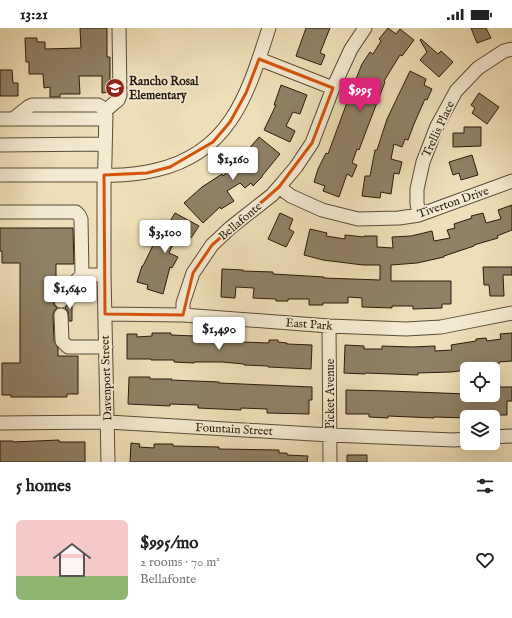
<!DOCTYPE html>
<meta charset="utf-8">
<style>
:root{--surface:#fff;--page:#f2f2f2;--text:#202124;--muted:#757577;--accent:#db2777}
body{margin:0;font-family:"IM FELL English",serif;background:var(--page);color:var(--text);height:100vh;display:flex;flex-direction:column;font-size:15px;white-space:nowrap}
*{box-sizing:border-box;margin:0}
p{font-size:13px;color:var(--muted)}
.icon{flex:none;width:22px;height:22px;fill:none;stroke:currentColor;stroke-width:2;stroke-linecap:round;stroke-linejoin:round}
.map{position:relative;height:434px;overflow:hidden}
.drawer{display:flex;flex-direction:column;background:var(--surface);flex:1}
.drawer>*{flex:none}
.buttons{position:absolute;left:460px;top:334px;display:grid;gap:8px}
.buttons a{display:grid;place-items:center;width:40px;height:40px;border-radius:6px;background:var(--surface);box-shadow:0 4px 16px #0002;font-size:20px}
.price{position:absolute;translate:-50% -34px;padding:0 9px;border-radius:4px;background:#fff;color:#222;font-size:13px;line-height:26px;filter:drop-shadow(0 1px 2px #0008)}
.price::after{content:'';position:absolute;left:50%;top:24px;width:12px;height:9px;margin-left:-6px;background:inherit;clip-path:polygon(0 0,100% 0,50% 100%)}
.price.active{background:var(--accent);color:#fff}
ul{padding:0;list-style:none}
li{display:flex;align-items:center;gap:12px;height:100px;padding:0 16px}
li span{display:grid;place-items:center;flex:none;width:112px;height:80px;border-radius:6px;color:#555}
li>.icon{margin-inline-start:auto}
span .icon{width:48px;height:48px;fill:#fffc;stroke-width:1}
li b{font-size:17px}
h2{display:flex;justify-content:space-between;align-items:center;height:48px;padding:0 16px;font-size:17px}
.status{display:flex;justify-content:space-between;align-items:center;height:28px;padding:0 20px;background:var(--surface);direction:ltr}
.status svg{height:11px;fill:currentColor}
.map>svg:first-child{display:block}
.building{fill:#8f8165;stroke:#291b0c}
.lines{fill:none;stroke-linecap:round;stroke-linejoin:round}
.minor-casing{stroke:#5a4c37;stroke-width:15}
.minor{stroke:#f4ead1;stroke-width:13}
.marked{fill:none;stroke:#d5530c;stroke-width:3;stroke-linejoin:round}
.labels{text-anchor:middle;stroke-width:3.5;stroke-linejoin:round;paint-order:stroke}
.poi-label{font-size:12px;font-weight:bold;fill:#291b0c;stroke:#f4ead1;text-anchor:start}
.street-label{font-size:12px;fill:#291b0c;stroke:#f4ead1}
</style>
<div class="status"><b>13:21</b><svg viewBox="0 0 49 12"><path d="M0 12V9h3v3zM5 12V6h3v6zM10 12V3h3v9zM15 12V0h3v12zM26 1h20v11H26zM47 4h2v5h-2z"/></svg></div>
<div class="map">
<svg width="512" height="434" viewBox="0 0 512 434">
<rect width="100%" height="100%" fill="#eedfb8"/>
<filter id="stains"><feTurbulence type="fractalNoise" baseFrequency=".005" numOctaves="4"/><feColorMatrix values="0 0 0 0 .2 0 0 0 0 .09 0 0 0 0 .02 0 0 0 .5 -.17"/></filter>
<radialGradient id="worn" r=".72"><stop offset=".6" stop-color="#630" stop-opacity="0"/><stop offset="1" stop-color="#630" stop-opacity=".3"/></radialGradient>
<path class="building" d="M80,0H107V29H110V64L102,65V48H79L80,66H60V69H50V59L44,60L43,46H29V34H26L25,10H37V14H45V21L81,20Z
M306,0H330L320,25L325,27L321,37L296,28Z
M388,0L396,6L400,1L414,12L402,28L400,27L384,53L385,54L368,98L359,122L357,121L352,135L357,137L352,149L347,146L339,169L323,163L325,158L314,154L318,141L326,125L328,126L349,69L359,73L364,59L354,56L362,36L370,24L373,26L381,13L379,11Z
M471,0H486L491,10L477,15Z
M421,11L438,26L441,23L453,34L439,49L420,32L427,24L420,12Z
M0,42H12L13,55H18V68H0Z
M410,43L426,51L424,57L432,61L427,72L425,71L414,96L408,112L405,111L402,119L394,116L391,131L402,134L399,146L394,145L391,166L381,164L380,170L362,168L365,148H370L375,122H377L387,91Z
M281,57L307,67L300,86L293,84L286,98L295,103L290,114L264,102L276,77H274Z
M479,65L499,79L487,96L472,85L475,80L471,77Z
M464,99H481V118L453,119V105H464Z
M259,109L280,126L262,148V149L253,158L251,155L245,160L240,155L227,163L234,173L221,181L220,179L203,195L184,175L202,159L222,146L223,148L248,124L247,123Z
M472,127L478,147L461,152L459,145L453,147L449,134Z
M512,177V202L497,208L498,210L474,217V218L444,228V229L417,235L391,237V253H451V276H442V280L413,281V278H392V280L362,279V270L348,269V275H323V277H309V271H288V273H276V271L253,270L254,260L236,259L235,270L221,269L222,241L243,242V243L273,244V246L324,249V250L380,252V237H363L323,232L304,227L310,201L327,205L326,208L345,211V207L364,209V208H377V219L393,220L392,209L411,208L432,203L434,213L450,210L447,202L455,200L454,196L472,190L471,188L483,185L486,195L501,191L498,182Z
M175,185L199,198L191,210L188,208L184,215L176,210L169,225L178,229L172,240L170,239L163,266L147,261L148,257L137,254L142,238H143L156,211L159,212Z
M280,185L293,191L289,201L294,204L286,219L268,211Z
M0,200H73L74,236H56V266L53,273L54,277L57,280L54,283L53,287L54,313L58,320V328H78V366H67V369H11V367H2V335H20V235H2V223H0Z
M483,239H512V247H503L504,268H490L489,257H484Z
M70,273H72V293H69L68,283L65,280Z
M152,305H171V307L195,308V311H222L223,309H242V314L269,315V312H278V314L287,315V316L312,317L311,341L268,339V338L244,337V336L222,334H194V335L174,334V332H151V331H127V306H137V309L152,308Z
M512,305V333L499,334V336L474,338V341H467V342L451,344L418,345V347L365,345V346L344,345L345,317L364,318V321H382V318L412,319L435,318V323L452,322L451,317L476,313V311L486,310L487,313L501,311L500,306Z
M129,349H150V351H172L171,352L219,354V355L312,359V372H309V386L267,385V381L241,380V382L198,380V377L170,376V378L128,376Z
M493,359H512V373H507V387H482V389L467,390L434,389V390L388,388V390L369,389V386H346V362L389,363L467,366V367H493Z
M59,412V414H85V434H0V413H13V414Z
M131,415L140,416L139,419L154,420V416H173V418L219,419V421L279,422V425H287V427L308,428L307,434H130Z
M347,427H367V434H347Z"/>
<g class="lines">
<defs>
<path id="minor" d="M259,31L333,60
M106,82L118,72L120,67L119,0
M0,91H13L28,79L32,77H98L106,82L105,131L104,159V247L108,434
M13,91H106
M0,117L105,116
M0,147H104C121,148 139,146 156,142C231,125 248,65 269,0
M279,159L291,168L322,182L358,191L399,190L419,187L512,153
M0,184H76L79,187L81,191L82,247H104
M419,187L417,175V161L423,134L437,98L456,63L478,40L504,23L512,21
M61,273L69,260L82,247
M105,286L183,287L329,298L406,301L441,299L512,285
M61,287L62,313L68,319H106
M183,287V275L193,245L212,217L230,200L272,167L279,159L296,139L312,115L333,60L351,21L365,0
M329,298L330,434
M0,395L108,394L330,407L454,412L467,411
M493,409L512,408"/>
</defs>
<use href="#minor" class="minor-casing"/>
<use href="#minor" class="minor"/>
</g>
<path class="marked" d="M259,31L333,60L312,115L279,159L212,217L193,245L183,287L105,286L104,147L147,145L170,139L213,114L230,94L246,65Z"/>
<defs>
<symbol id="school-disc" viewBox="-11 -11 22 22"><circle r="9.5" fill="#8f2418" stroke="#f4ead1"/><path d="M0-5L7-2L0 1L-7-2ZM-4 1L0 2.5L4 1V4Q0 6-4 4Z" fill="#fff"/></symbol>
</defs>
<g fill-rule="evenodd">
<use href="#school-disc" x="104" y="49" width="22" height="22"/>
</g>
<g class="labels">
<g class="poi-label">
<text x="129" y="57">Rancho Rosal<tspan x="129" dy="14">Elementary</tspan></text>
</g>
<g class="street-label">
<text transform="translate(438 101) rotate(-65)" y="4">Trellis Place</text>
<text transform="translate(453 174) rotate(-19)" y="4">Tiverton Drive</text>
<text transform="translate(240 193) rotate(-40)" y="4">Bellafonte</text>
<text transform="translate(309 296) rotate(4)" y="4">East Park</text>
<text transform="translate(106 350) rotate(-92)" y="4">Davenport Street</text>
<text transform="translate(330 366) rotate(-90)" y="4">Picket Avenue</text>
<text transform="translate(234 401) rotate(3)" y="4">Fountain Street</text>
</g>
</g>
<rect width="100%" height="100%" filter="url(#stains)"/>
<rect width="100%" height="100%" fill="url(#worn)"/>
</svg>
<div class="buttons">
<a><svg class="icon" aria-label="locate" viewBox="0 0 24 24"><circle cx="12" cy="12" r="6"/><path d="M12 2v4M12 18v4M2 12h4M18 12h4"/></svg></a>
<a><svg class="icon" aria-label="layers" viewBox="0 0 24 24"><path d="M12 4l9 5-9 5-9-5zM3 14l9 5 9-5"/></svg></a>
</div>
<b class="price active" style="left:360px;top:84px">$995</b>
<b class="price" style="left:233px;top:153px">$1,160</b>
<b class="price" style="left:165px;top:226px">$3,100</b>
<b class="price" style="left:70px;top:282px">$1,640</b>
<b class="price" style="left:219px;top:323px">$1,490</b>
</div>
<section class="drawer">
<h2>5 homes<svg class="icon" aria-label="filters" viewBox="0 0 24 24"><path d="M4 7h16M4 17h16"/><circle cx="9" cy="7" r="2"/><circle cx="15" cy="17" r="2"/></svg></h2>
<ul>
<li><span style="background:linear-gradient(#f6c9c9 70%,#8fb573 0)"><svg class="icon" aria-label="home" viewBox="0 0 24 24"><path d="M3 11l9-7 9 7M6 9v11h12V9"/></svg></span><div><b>$995/mo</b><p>2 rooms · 70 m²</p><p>Bellafonte</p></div><svg class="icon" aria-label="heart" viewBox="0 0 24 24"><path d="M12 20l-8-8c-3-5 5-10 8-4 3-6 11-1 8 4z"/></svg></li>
</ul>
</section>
